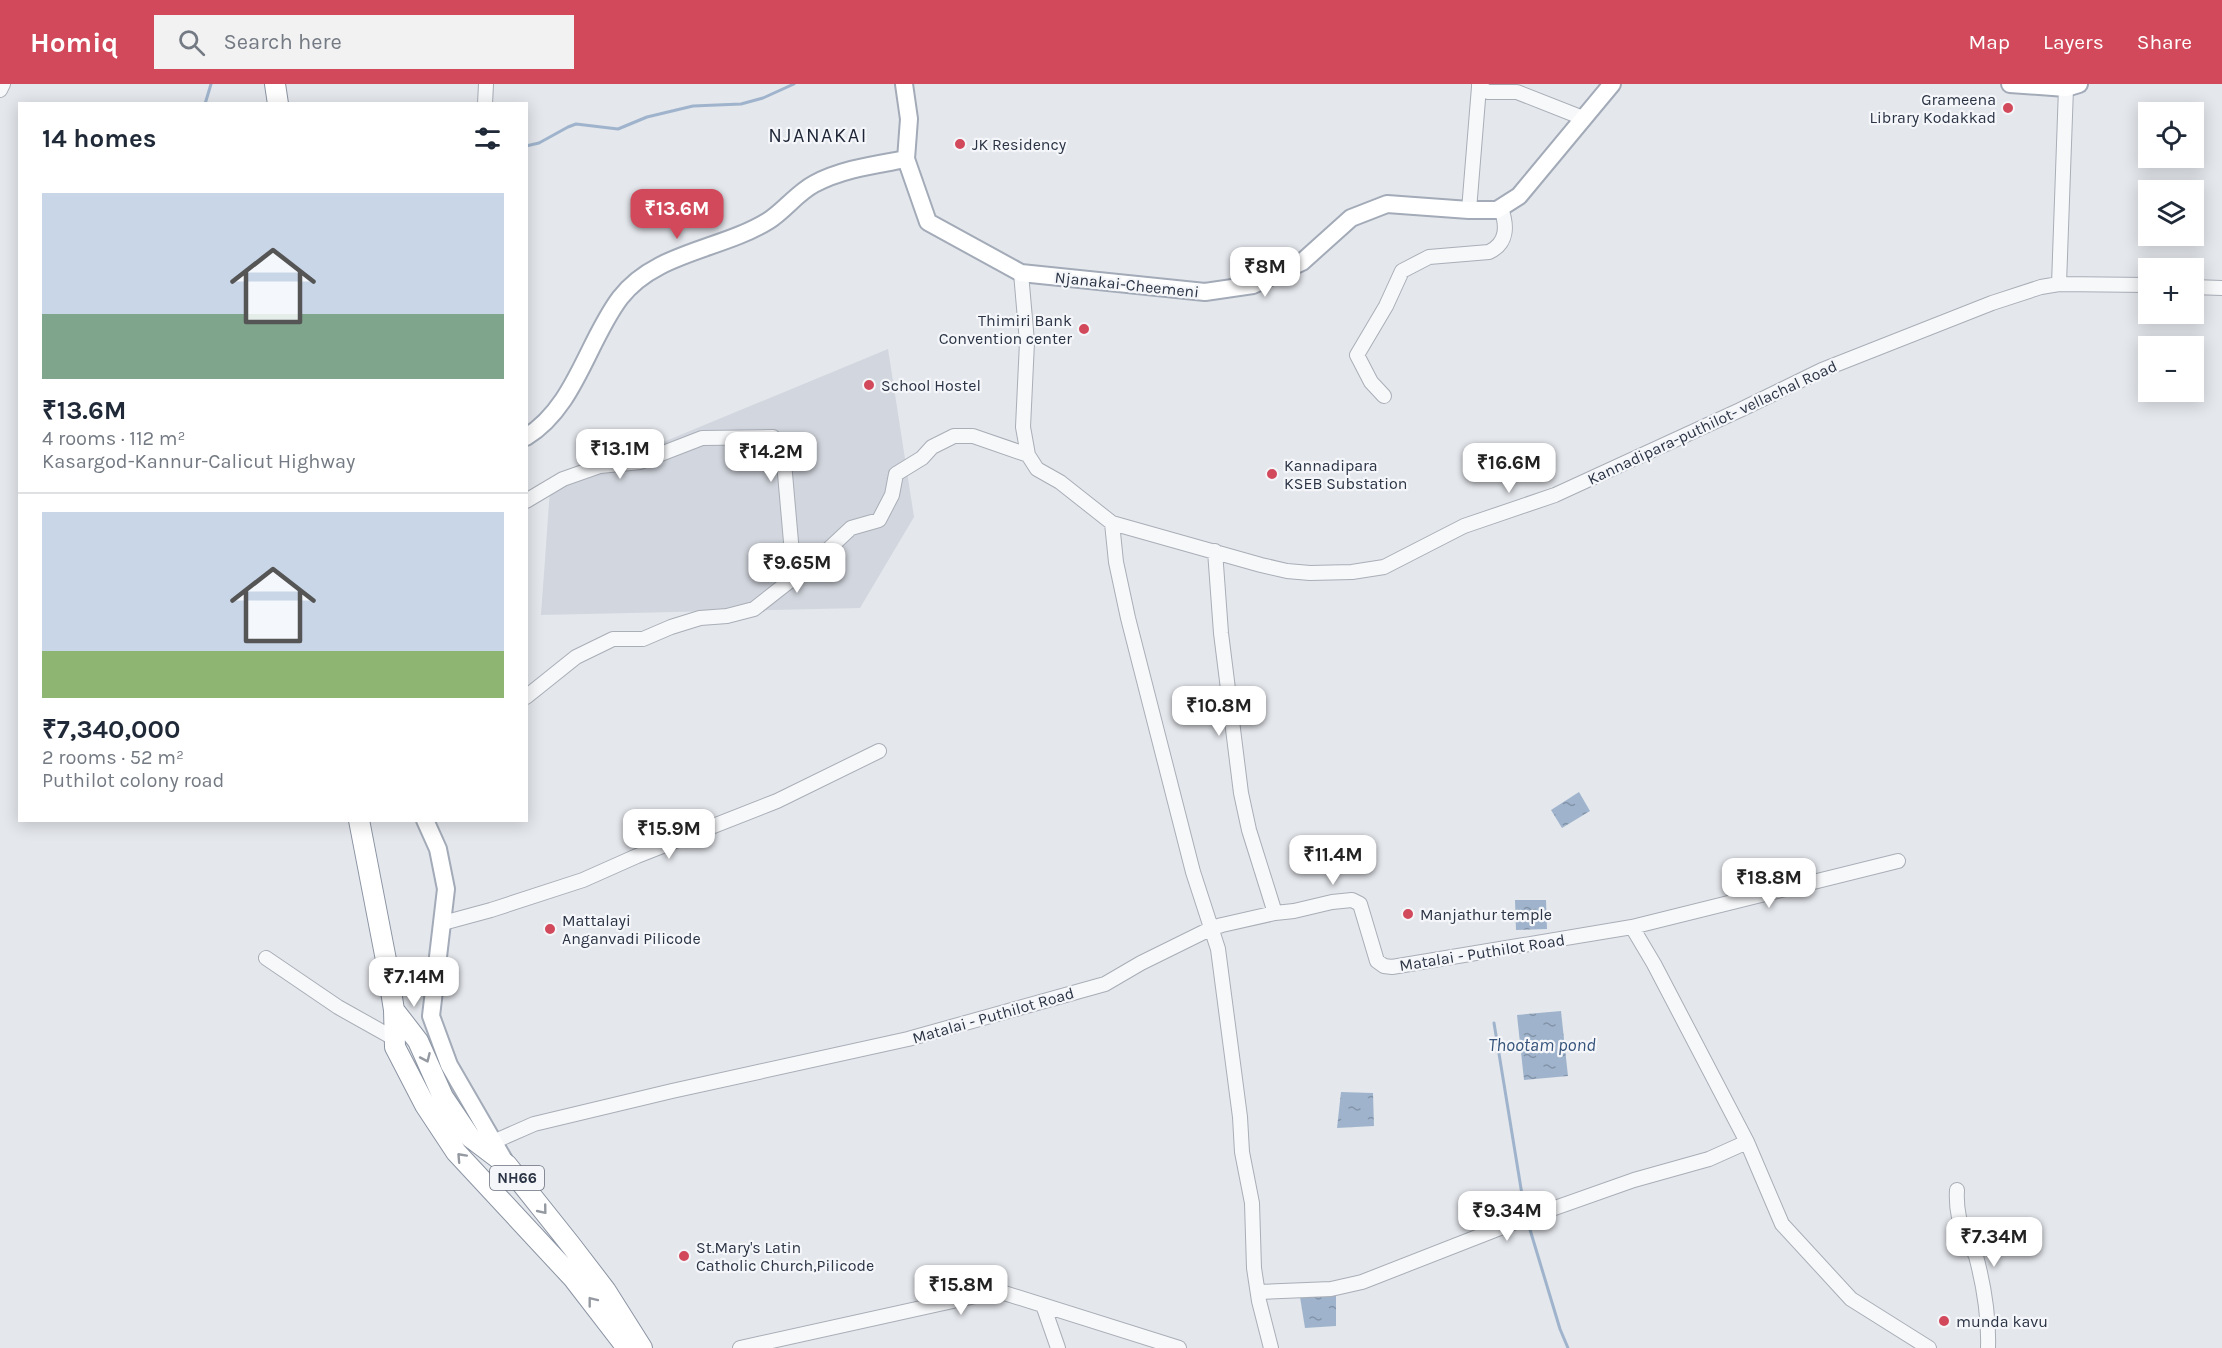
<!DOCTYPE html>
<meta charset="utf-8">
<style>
:root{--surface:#fff;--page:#f2f2f3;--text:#1f2937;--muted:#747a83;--line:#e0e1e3;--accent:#d1495b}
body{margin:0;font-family:Karla,sans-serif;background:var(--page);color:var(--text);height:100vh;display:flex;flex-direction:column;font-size:22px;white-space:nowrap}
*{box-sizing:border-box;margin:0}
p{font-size:20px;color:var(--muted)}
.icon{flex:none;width:33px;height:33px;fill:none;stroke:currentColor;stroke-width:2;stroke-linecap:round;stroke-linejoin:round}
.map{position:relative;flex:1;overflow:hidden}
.sheet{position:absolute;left:18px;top:18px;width:510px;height:720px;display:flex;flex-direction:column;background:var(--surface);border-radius:0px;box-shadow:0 3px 15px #0003}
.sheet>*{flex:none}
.buttons{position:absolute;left:2138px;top:18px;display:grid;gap:12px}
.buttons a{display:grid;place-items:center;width:66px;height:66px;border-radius:0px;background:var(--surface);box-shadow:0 3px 15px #0003;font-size:30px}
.price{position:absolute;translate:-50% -51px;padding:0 14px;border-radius:12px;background:#fff;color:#222;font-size:20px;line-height:39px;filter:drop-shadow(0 2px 3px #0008)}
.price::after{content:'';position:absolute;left:50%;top:36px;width:18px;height:14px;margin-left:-9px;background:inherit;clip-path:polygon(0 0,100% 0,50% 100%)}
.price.selected{background:var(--accent);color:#fff}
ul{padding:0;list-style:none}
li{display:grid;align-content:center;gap:12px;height:318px;padding:0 24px}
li+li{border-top:2px solid var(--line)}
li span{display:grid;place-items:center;height:186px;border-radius:0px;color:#555}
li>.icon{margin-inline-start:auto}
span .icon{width:108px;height:108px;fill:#fffc;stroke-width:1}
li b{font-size:26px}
h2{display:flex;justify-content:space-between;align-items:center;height:72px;padding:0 24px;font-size:26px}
header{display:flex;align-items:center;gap:36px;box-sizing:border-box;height:84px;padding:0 30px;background:var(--accent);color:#fff}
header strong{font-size:28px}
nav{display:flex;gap:33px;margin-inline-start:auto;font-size:21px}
.search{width:420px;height:54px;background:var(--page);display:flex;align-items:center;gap:15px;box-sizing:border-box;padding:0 21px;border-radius:0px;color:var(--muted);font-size:22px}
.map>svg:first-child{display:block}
.built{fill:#d2d6de}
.water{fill:url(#water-ripples)}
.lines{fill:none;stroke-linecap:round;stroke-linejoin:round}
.stream{stroke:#9fb4cc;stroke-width:3}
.minor-casing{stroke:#a9aeb7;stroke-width:16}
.major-casing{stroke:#a3abb8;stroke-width:20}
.highway-casing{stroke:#8b94a3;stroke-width:22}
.minor{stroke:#f7f8fa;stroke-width:14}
.major{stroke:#fff;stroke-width:16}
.highway{stroke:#fff;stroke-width:20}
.oneway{stroke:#959aa2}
.poi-dot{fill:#d1495b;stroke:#f4f6f9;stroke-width:2}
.labels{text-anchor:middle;stroke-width:4.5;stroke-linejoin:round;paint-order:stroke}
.shield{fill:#f4f6f9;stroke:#676e7b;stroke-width:1.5}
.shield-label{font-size:15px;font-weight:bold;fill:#2b3445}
.poi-label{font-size:16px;fill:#2b3445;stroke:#f4f6f9;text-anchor:start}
.street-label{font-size:16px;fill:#2b3445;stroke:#f4f6f9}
.water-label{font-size:18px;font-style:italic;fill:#34527a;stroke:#f4f6f9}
.quarter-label{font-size:20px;letter-spacing:1.5px;fill:#1d2536;stroke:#f4f6f9}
</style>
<header>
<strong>Homiq</strong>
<div class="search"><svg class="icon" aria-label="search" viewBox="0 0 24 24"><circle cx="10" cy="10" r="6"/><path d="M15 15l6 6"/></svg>Search here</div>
<nav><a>Map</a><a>Layers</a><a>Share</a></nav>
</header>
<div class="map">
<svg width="2222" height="1264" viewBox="0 0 2222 1264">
<defs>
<pattern id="water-ripples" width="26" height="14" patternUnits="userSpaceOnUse" patternTransform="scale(1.5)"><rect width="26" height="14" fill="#9fb4cc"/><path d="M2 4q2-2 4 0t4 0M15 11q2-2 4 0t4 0" fill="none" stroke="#8293a7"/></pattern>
</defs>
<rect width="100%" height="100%" fill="#e4e7ec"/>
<path class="built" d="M888,265L914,433L860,524L541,531L550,405Z"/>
<path class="water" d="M1579,708L1590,727L1562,744L1551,726Z
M1515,816H1546L1547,845L1516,846Z
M1561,927L1568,992L1524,996L1517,931Z
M1341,1008L1373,1009L1374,1042L1337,1044Z
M1336,1212V1242L1305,1244L1300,1213Z"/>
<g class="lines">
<path class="stream" d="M205,20L211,0
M526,62L539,59L568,43L576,40L618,45L647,33L693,22L741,20L763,14L794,0
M1494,939L1525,1129
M1528,1139L1560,1245L1568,1264"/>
<defs>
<path id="minor" d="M1479,0V3L1488,8H1517L1583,34
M0,6L3,0
M485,20L486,0
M1469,126L1479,3
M1021,189L1027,258L1023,343L1028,371L1037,385L1060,398L1112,439L1261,481L1287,487L1310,489L1352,488L1384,483L1464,442L1555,411L1740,326L1822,286L1992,219L2041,203L2059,200L2148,201
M2059,200L2066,4
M2193,203L2222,204
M1384,312L1371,298L1357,271L1386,222L1402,187L1429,173L1489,168C1508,159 1507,141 1501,124
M526,417L563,395L600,382L640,378L702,354L773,353L783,367L794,492
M1112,439L1116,478L1128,534L1193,788L1218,865L1240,1033L1242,1068L1252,1119L1254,1184L1259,1217L1271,1264
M1215,467L1221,549L1241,709L1249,746L1275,829
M526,613L576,573L613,555H643L671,543L700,534L727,532L754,525L819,474L851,444L879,436L892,411L896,390L922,374L932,363L954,352H973L1028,371
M443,839L491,826L583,796L637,772L777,717L879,667
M1632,843L1898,777
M266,874L338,923L395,955
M493,1058L534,1040L672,1007L908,955L1105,900L1141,879L1212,844L1222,841L1275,829L1294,827L1332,818L1352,816L1360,820L1377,877L1384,882L1392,883L1632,843L1654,880L1747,1058L1782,1140L1851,1215L1929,1264
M1957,1106C1956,1123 1958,1136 1965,1151C1968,1158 1973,1165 1976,1172C1984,1202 1989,1233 1988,1264
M1258,1208L1331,1205L1362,1198L1518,1137L1634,1096L1709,1075L1747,1058
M1043,1221L1058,1264
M740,1264L998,1207L1179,1264"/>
<path id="major" d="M904,0L909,35L906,75L928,138L1021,189L1205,208L1253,201L1302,178L1351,134L1387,120L1469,126H1497L1519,112L1612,0
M2010,0L2066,4L2079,0
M526,353C575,323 587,258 620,214C655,168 721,166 768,137C784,127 797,109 814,100C842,85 874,81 906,75
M425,736L438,765L446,805L431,932L449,981L504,1076"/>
<path id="highway" d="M275,0L278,20
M359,736L386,876L394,926L395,963L425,1021L456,1068L573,1194L627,1264
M394,926L418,957L443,1013L470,1053L507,1081L570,1160L606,1207L642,1264"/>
</defs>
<use href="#minor" class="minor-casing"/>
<use href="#major" class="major-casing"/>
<use href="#highway" class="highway-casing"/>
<use href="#minor" class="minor"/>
<use href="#major" class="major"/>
<use href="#highway" class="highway"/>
</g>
<defs><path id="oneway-chevron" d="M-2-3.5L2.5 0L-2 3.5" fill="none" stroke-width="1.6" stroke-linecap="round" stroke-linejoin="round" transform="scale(1.5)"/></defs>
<g class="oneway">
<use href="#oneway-chevron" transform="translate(426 974) rotate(66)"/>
<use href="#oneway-chevron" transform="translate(461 1073) rotate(-133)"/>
<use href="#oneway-chevron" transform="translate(543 1126) rotate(51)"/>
<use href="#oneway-chevron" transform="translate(592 1217) rotate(-128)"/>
</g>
<g class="poi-dot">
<circle cx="2008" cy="24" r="6"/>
<circle cx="960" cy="60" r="6"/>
<circle cx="1084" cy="245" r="6"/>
<circle cx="869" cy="301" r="6"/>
<circle cx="1272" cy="390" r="6"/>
<circle cx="1408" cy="830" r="6"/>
<circle cx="550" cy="845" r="6"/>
<circle cx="684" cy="1172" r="6"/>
<circle cx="1944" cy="1237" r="6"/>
</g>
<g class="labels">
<rect class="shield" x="490" y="1082" width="54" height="24" rx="4.5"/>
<g class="shield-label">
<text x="517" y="1099">NH66</text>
</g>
<g class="poi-label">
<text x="1996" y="21" text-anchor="end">Grameena<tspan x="1996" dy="18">Library Kodakkad</tspan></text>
<text x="972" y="66">JK Residency</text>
<text x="1072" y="242" text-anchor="end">Thimiri Bank<tspan x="1072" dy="18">Convention center</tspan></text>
<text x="881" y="307">School Hostel</text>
<text x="1284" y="387">Kannadipara<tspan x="1284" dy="18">KSEB Substation</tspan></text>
<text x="1420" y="836">Manjathur temple</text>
<text x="562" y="842">Mattalayi<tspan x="562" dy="18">Anganvadi Pilicode</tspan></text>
<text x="696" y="1169">St.Mary's Latin<tspan x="696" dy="18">Catholic Church,Pilicode</tspan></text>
<text x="1956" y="1243">munda kavu</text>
</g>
<g class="street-label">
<text transform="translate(1127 200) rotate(6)" y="6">Njanakai-Cheemeni</text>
<text transform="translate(1712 338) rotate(-25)" y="6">Kannadipara-puthilot- vellachal Road</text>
<text transform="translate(1482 868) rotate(-9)" y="6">Matalai - Puthilot Road</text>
<text transform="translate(993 931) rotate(-16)" y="6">Matalai - Puthilot Road</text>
</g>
<g class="water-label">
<text x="1542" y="967">Thootam pond</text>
</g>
<g class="quarter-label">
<text x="818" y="58">NJANAKAI</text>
</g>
</g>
</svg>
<div class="buttons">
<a><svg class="icon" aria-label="locate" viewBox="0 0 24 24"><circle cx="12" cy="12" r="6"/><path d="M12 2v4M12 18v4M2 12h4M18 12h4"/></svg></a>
<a><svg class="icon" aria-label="layers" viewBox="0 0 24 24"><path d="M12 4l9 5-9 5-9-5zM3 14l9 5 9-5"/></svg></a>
<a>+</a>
<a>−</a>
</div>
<b class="price selected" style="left:677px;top:156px">₹13.6M</b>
<b class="price" style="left:1265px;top:214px">₹8M</b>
<b class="price" style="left:620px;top:396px">₹13.1M</b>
<b class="price" style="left:771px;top:399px">₹14.2M</b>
<b class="price" style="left:1509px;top:410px">₹16.6M</b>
<b class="price" style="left:797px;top:510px">₹9.65M</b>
<b class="price" style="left:1219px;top:653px">₹10.8M</b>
<b class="price" style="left:669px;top:776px">₹15.9M</b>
<b class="price" style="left:1333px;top:802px">₹11.4M</b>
<b class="price" style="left:1769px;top:825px">₹18.8M</b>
<b class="price" style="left:414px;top:924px">₹7.14M</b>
<b class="price" style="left:1507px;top:1158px">₹9.34M</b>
<b class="price" style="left:1994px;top:1184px">₹7.34M</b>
<b class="price" style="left:961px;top:1232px">₹15.8M</b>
<section class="sheet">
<h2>14 homes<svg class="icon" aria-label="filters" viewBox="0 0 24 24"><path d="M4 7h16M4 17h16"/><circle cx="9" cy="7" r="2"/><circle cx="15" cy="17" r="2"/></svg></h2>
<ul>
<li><span style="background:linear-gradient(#c9d6e8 65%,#7fa58c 0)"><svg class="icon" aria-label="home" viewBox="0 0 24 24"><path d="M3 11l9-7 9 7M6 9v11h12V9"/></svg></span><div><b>₹13.6M</b><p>4 rooms · 112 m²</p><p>Kasargod-Kannur-Calicut Highway</p></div></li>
<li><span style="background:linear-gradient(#c9d6e8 75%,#8fb573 0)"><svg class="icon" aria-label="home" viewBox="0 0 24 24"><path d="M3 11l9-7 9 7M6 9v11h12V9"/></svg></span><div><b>₹7,340,000</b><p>2 rooms · 52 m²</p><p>Puthilot colony road</p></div></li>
</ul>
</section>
</div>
